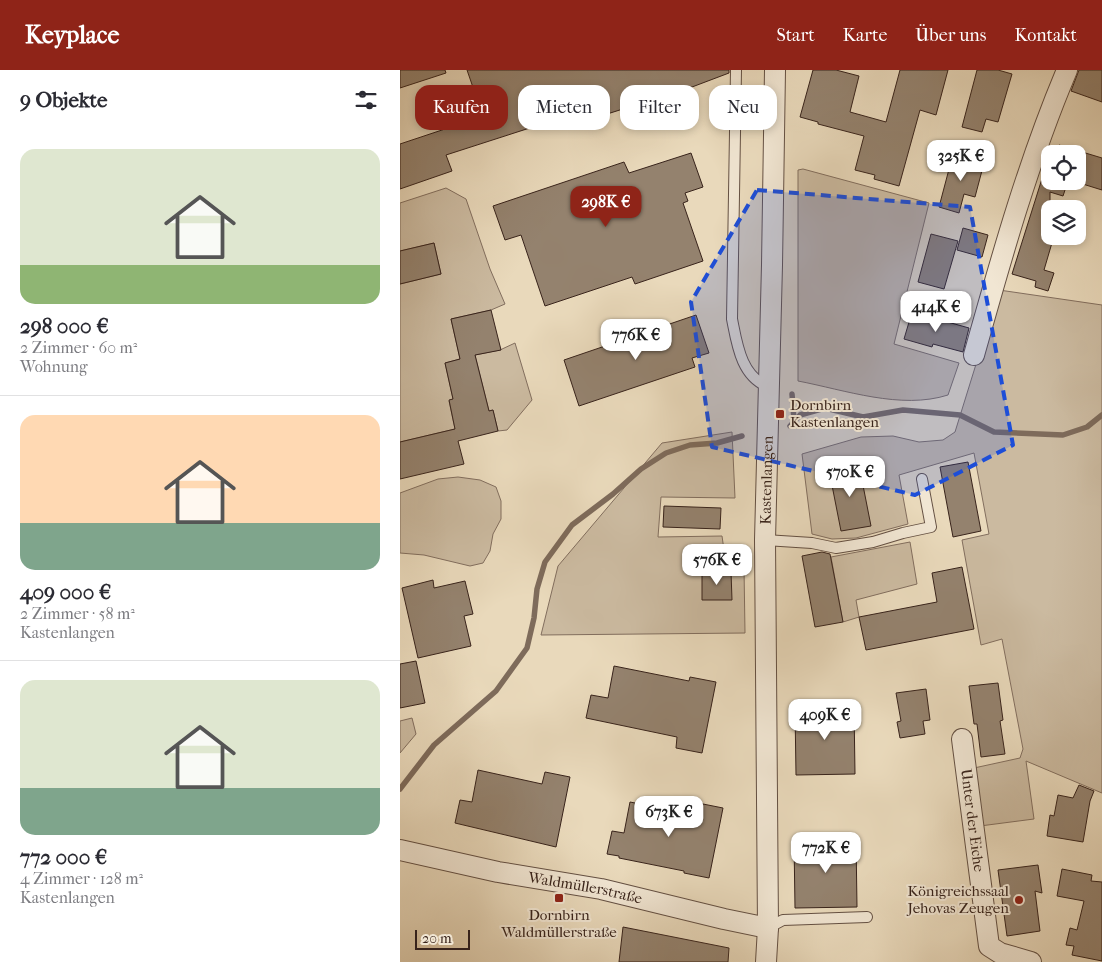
<!DOCTYPE html>
<html lang="de">
<meta charset="utf-8">
<style>
:root{--surface:#fff;--page:#f7f7f7;--text:#2b2b33;--muted:#7c7c81;--line:#e1e1e2;--accent:#8f2418}
body{margin:0;font-family:"IM FELL French Canon",serif;background:var(--page);color:var(--text);height:100vh;display:flex;flex-direction:column;font-size:19px;white-space:nowrap}
*{box-sizing:border-box;margin:0}
p{font-size:16px;color:var(--muted)}
.icon{flex:none;width:28px;height:28px;fill:none;stroke:currentColor;stroke-width:2;stroke-linecap:round;stroke-linejoin:round}
.map{position:relative;flex:1;overflow:hidden}
.panel{display:flex;flex-direction:column;background:var(--surface);width:400px}
.panel>*{flex:none}
.hud{position:absolute;left:15px;top:15px;width:475px;height:45px;display:flex;gap:10px}
.controls{position:absolute;left:641px;top:75px;display:grid;gap:10px}
.controls a{display:grid;place-items:center;width:45px;height:45px;border-radius:10px;background:var(--surface);box-shadow:0 2px 8px #0003;font-size:25px}
.scale{position:absolute;left:15px;bottom:12px;width:55px;box-sizing:border-box;padding-left:5px;border:2px solid #38231b;border-top:0;font-size:14px;line-height:18px;white-space:nowrap;color:#38231b;-webkit-text-stroke:4px #f1e6d3;paint-order:stroke}
.price{position:absolute;translate:-50% -42px;padding:0 11px;border-radius:10px;background:#fff;color:#222;font-size:16px;line-height:32px;filter:drop-shadow(0 1px 2px #0008)}
.price::after{content:'';position:absolute;left:50%;top:30px;width:15px;height:11px;margin-left:-8px;background:inherit;clip-path:polygon(0 0,100% 0,50% 100%)}
.price.on{background:var(--accent);color:#fff}
ul{padding:0;list-style:none}
li{display:grid;align-content:center;gap:10px;height:265px;padding:0 20px}
li+li{border-top:1px solid var(--line)}
li span{display:grid;place-items:center;height:155px;border-radius:15px;color:#555}
li>.icon{margin-inline-start:auto}
span .icon{width:90px;height:90px;fill:#fffc;stroke-width:1}
li b{font-size:21px}
h2{display:flex;justify-content:space-between;align-items:center;height:60px;padding:0 20px;font-size:21px}
.chip{padding:0 18px;border-radius:15px;background:var(--surface);box-shadow:0 2px 8px #0003;font-size:18px;line-height:45px}
.chip.on{background:var(--accent);color:#fff}
header{display:flex;align-items:center;gap:30px;box-sizing:border-box;height:70px;padding:0 25px;background:var(--accent);color:#fff}
header strong{font-size:24px}
nav{display:flex;gap:28px;margin-inline-start:auto;font-size:18px}
main{display:flex;flex:1;min-height:0}
.map>svg:first-child{display:block}
.green{fill:#cbbaa0;stroke:#826e5e}
.lines{fill:none;stroke-linecap:round;stroke-linejoin:round}
.stream{stroke:#7e6b5b;stroke-width:5.5}
.building{fill:#94826e;stroke:#38231b}
.lane-casing{stroke:#645043;stroke-width:12}
.street-casing{stroke:#645043;stroke-width:22}
.lane{stroke:#f1e6d3;stroke-width:10}
.street{stroke:#f1e6d3;stroke-width:20}
.marked{fill:#1d4ed8;fill-opacity:0.2;stroke:#1d4ed8;stroke-width:4;stroke-dasharray:10 6;stroke-linejoin:round}
.poi-dot{fill:#8f2418;stroke:#f1e6d3;stroke-width:2}
.labels{text-anchor:middle;stroke-width:4;stroke-linejoin:round;paint-order:stroke}
.poi-label{font-size:15px;fill:#38231b;stroke:#f1e6d3;text-anchor:start}
.street-label{font-size:15px;fill:#38231b;stroke:#f1e6d3}
</style>
<header>
<strong>Keyplace</strong>
<nav><a>Start</a><a>Karte</a><a>Über uns</a><a>Kontakt</a></nav>
</header>
<main>
<section class="panel">
<h2>9 Objekte<svg class="icon" aria-label="filters" viewBox="0 0 24 24"><path d="M4 7h16M4 17h16"/><circle cx="9" cy="7" r="2"/><circle cx="15" cy="17" r="2"/></svg></h2>
<ul>
<li><span style="background:linear-gradient(#dfe7d0 75%,#8fb573 0)"><svg class="icon" aria-label="home" viewBox="0 0 24 24"><path d="M3 11l9-7 9 7M6 9v11h12V9"/></svg></span><div><b>298 000 €</b><p>2 Zimmer · 60 m²</p><p>Wohnung</p></div></li>
<li><span style="background:linear-gradient(#ffd9b3 70%,#7fa58c 0)"><svg class="icon" aria-label="home" viewBox="0 0 24 24"><path d="M3 11l9-7 9 7M6 9v11h12V9"/></svg></span><div><b>409 000 €</b><p>2 Zimmer · 58 m²</p><p>Kastenlangen</p></div></li>
<li><span style="background:linear-gradient(#dfe7d0 70%,#7fa58c 0)"><svg class="icon" aria-label="home" viewBox="0 0 24 24"><path d="M3 11l9-7 9 7M6 9v11h12V9"/></svg></span><div><b>772 000 €</b><p>4 Zimmer · 128 m²</p><p>Kastenlangen</p></div></li>
</ul>
</section>
<div class="map">
<svg width="702" height="892" viewBox="0 0 702 892">
<rect width="100%" height="100%" fill="#e9d9bb"/>
<filter id="stains"><feTurbulence type="fractalNoise" baseFrequency=".004" numOctaves="4"/><feColorMatrix values="0 0 0 0 .2 0 0 0 0 .09 0 0 0 0 .02 0 0 0 .5 -.17"/></filter>
<radialGradient id="worn" r=".72"><stop offset=".6" stop-color="#630" stop-opacity="0"/><stop offset="1" stop-color="#630" stop-opacity=".3"/></radialGradient>
<path class="green" d="M403,99L529,133L494,274L559,293L548,325C501,340 445,320 398,311V100Z
M46,118L66,129L90,199L105,234L91,240L51,249L60,289L45,293L53,329L49,331L55,359L0,372V214L41,204L34,173L0,181V133Z
M599,220L702,235V723L626,691L634,749L580,756L574,698L620,688L623,679L602,569L581,575L562,470L589,464L574,383L499,405L508,454L456,468L432,469L412,464L402,384L461,367L493,366L519,372L543,370L555,362Z
M115,273L132,330L107,360L98,361L93,340L89,341L75,285L100,280Z
M332,362L335,428L261,427L258,467L322,466L326,494L344,498L345,563L141,565L158,496L262,373Z
M58,407L80,410L96,417L101,431V449L93,464L90,481L83,493L70,496L24,485L0,483V423L38,409Z
M510,472L517,514L456,530L459,547L443,552L431,487Z
M12,648L16,664L0,683V651Z"/>
<g class="lines">
<path class="stream" d="M392,324L394,350
M390,356L400,345L425,338L463,347L503,340L560,345L594,362L663,365L687,357L702,345
M0,719L34,675L96,621L127,578L134,548L137,519L145,492L172,455L213,424L241,399L266,383L290,375L317,373L342,366"/>
</g>
<path class="building" d="M0,0H45L46,3L0,18Z
M67,0H329V3L292,17L204,45L201,35L46,85L52,101L0,119V74L60,54L56,42L74,36L71,31L77,29Z
M413,0H436L459,6L450,42L486,52L500,0H548L536,45L520,40L499,116L474,109L475,105L455,100L464,66L418,54V52L400,47Z
M577,0H598L612,4L598,52L586,49L582,62L562,57Z
M679,0H702V32L671,21Z
M659,75L702,88V120L673,111H678V84H657Z
M291,83L303,117L285,123L288,131L283,133L303,191L235,214L232,207L145,236L121,165L105,170L93,136L224,92L229,103Z
M553,84L584,93L575,127L564,124L559,143L539,137Z
M646,96H650V111H668L663,126L650,122V166H654L644,200L654,203L648,221L635,217L636,211L612,204Z
M563,158L588,165L582,187L557,180Z
M531,164L558,171L544,219L518,212Z
M34,173L41,204L0,214V181Z
M91,240L101,280L75,285L89,341L93,340L98,361L58,371L64,394L0,409V372L55,359L49,330L53,329L45,293L60,289L51,249Z
M512,242L569,258L563,282L533,274L532,277L504,269Z
M296,245L309,283L292,288L295,297L179,336L164,290Z
M568,392L581,461L553,467L540,397Z
M459,395L471,456L441,461L429,400Z
M264,436L321,438L320,459L263,457Z
M422,482L430,484L443,552L415,557L402,486Z
M562,497L574,559L466,580L459,547L537,532L532,503Z
M302,502H331L332,530H302Z
M33,510L34,518L65,511L73,544L64,546L71,576L18,588L2,518Z
M16,591L25,633L0,638V594Z
M214,596L289,611L290,607L316,612L302,683L276,678L277,667L186,648L191,625L208,628Z
M598,613L603,650L600,651L605,684L581,687L577,654H574L569,616Z
M526,619L530,650L523,651L525,664L500,668L497,652L501,651L496,623Z
M454,637L455,704L396,705L395,638Z
M78,700L142,714L145,702L170,707L156,777L55,753L60,730L72,732Z
M679,715L694,721L690,731L683,772L647,766L650,745L654,746L658,725L673,728Z
M230,732L295,745L298,733L323,738L309,808L284,803V801L219,788V786L207,784L212,761L224,763Z
M456,769L457,837L395,838L394,770Z
M638,795L642,823L635,821L640,861L607,866L598,800Z
M662,799L692,805L691,811L702,812V891L672,885L674,876L666,875L670,858L677,860L684,831L657,826Z
M223,857L329,878L328,892H219Z"/>
<g class="lines">
<defs>
<path id="lane" d="M336,0L332,249C337,274 341,307 369,317
M365,470L412,473L436,478L473,472L503,463L531,457L522,409
M368,858L383,850L467,847"/>
<g id="street">
<path d="M574,285C601,189 628,92 667,0"/>
<path id="s1" d="M562,669L589,876L600,883L631,892"/>
<path id="s2" d="M0,780L98,802L201,819L324,849L368,858"/>
<path id="s3" d="M366,892L368,858L365,470L372,195L375,0"/>
</g>
</defs>
<use href="#lane" class="lane-casing"/>
<use href="#street" class="street-casing"/>
<use href="#lane" class="lane"/>
<use href="#street" class="street"/>
</g>
<path class="marked" d="M357,120L570,137L613,375L515,425L312,377L291,232Z"/>
<g class="poi-dot">
<rect x="375" y="339" width="10" height="10" rx="2.5"/>
<rect x="154" y="823" width="10" height="10" rx="2.5"/>
<circle cx="619" cy="830" r="5"/>
</g>
<g class="labels">
<g class="poi-label">
<text x="390" y="340">Dornbirn<tspan x="390" dy="17">Kastenlangen</tspan></text>
<text x="609" y="826" text-anchor="end">Königreichssaal<tspan x="609" dy="17">Jehovas Zeugen</tspan></text>
<text x="159" y="850" text-anchor="middle">Dornbirn<tspan x="159" dy="17">Waldmüllerstraße</tspan></text>
</g>
<g class="street-label">
<text dy="5" stroke="none"><textPath href="#s3" startOffset="482">Kastenlangen</textPath></text>
<text dy="5" stroke="none"><textPath href="#s1" startOffset="82">Unter der Eiche</textPath></text>
<text dy="5" stroke="none"><textPath href="#s2" startOffset="189">Waldmüllerstraße</textPath></text>
</g>
</g>
<rect width="100%" height="100%" filter="url(#stains)"/>
<rect width="100%" height="100%" fill="url(#worn)"/>
</svg>
<div class="controls">
<a><svg class="icon" aria-label="locate" viewBox="0 0 24 24"><circle cx="12" cy="12" r="6"/><path d="M12 2v4M12 18v4M2 12h4M18 12h4"/></svg></a>
<a><svg class="icon" aria-label="layers" viewBox="0 0 24 24"><path d="M12 4l9 5-9 5-9-5zM3 14l9 5 9-5"/></svg></a>
</div>
<div class="scale">20 m</div>
<b class="price" style="left:561px;top:112px">325K €</b>
<b class="price on" style="left:206px;top:158px">298K €</b>
<b class="price" style="left:536px;top:263px">414K €</b>
<b class="price" style="left:236px;top:291px">776K €</b>
<b class="price" style="left:450px;top:428px">570K €</b>
<b class="price" style="left:317px;top:516px">576K €</b>
<b class="price" style="left:425px;top:671px">409K €</b>
<b class="price" style="left:269px;top:768px">673K €</b>
<b class="price" style="left:426px;top:804px">772K €</b>
<div class="hud">
<a class="chip on">Kaufen</a>
<a class="chip">Mieten</a>
<a class="chip">Filter</a>
<a class="chip">Neu</a>
</div>
</div>
</main>
